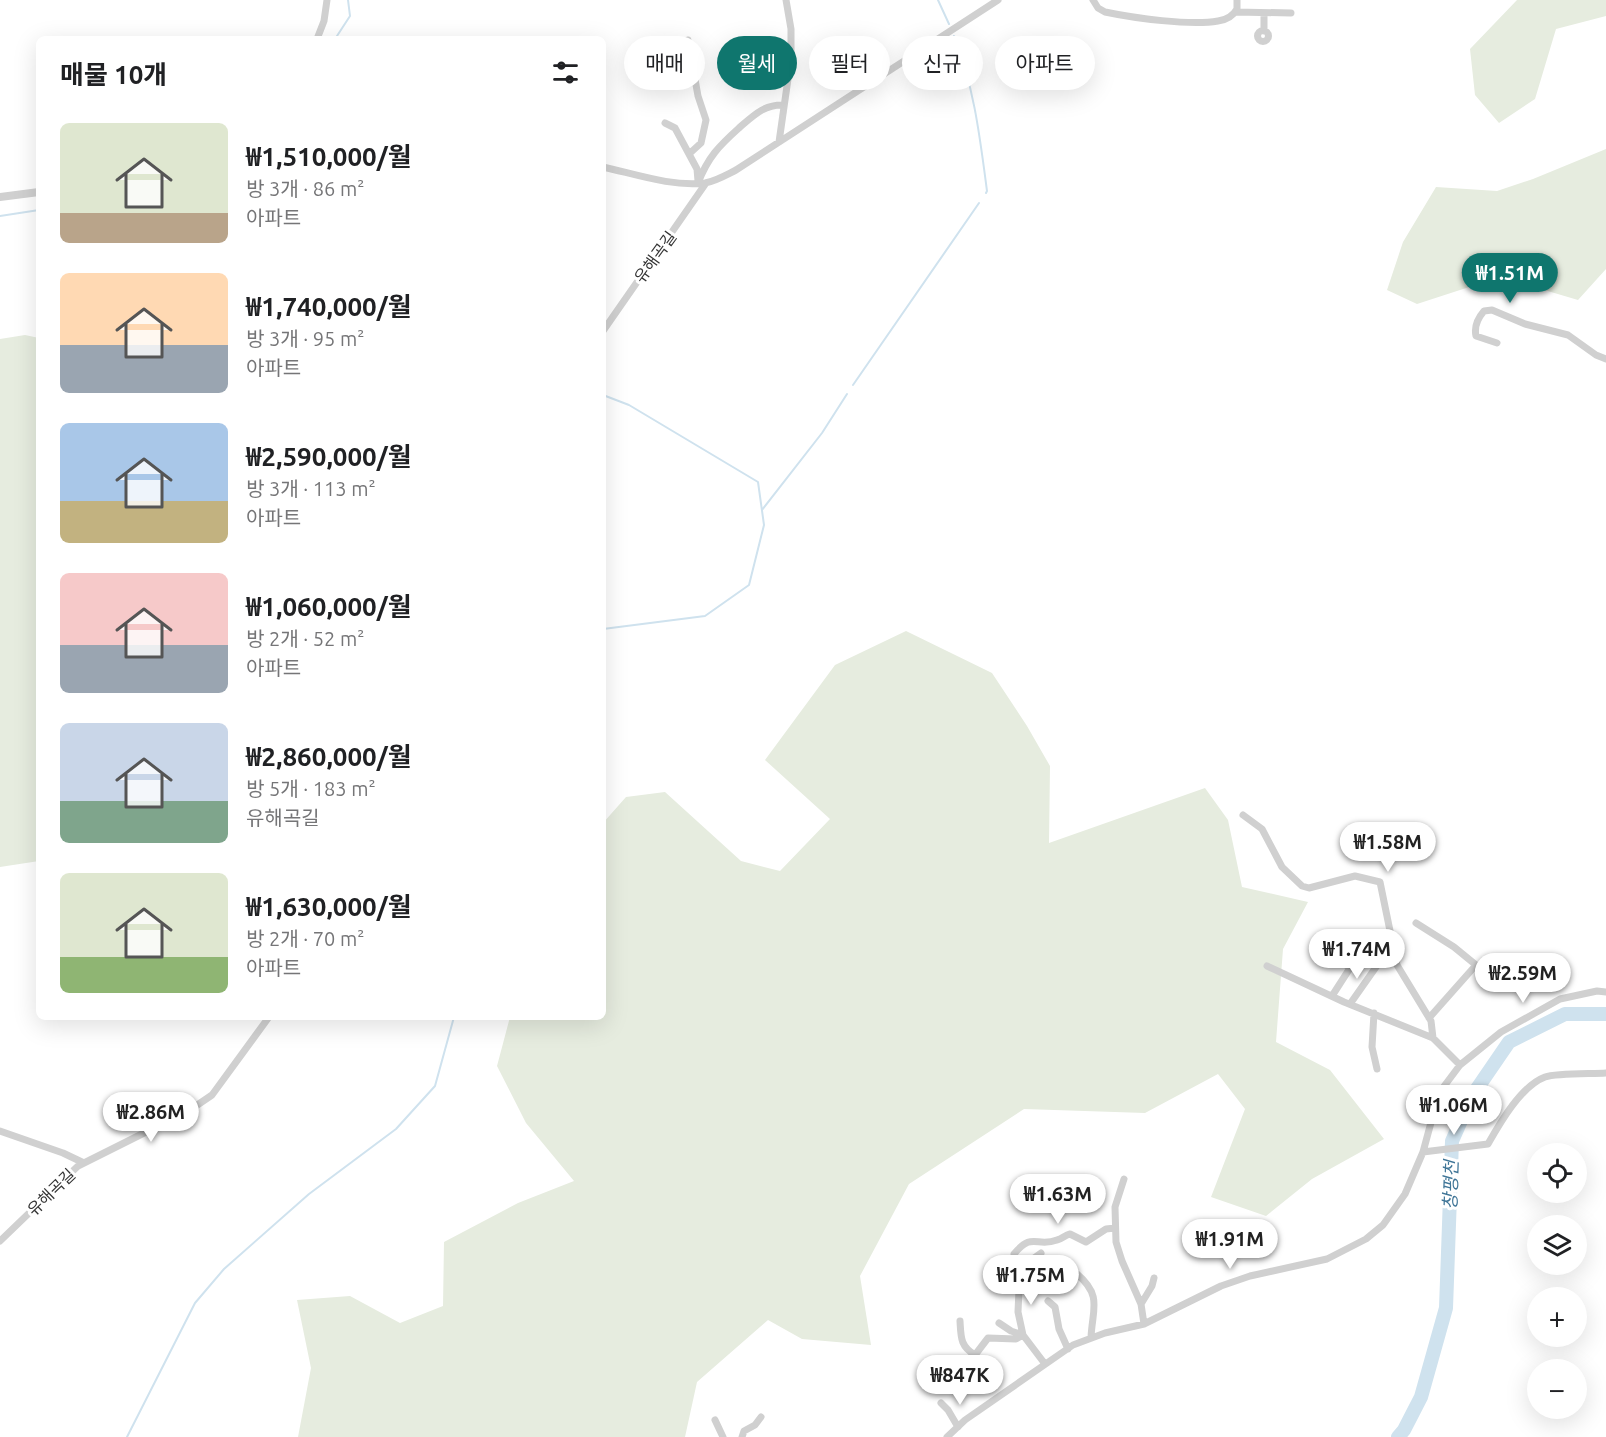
<!DOCTYPE html>
<html lang="ko">
<meta charset="utf-8">
<style>
:root{--surface:#fff;--page:#f2f2f2;--text:#202124;--muted:#757577;--accent:#0f766e}
body{margin:0;font-family:Ubuntu,"Noto Sans KR",sans-serif;background:var(--page);color:var(--text);height:100vh;display:flex;flex-direction:column;font-size:22px;white-space:nowrap}
*{box-sizing:border-box;margin:0}
p{font-size:20px;color:var(--muted)}
.icon{flex:none;width:33px;height:33px;fill:none;stroke:currentColor;stroke-width:2;stroke-linecap:round;stroke-linejoin:round}
.map{position:relative;flex:1;overflow:hidden}
.details{position:absolute;left:36px;top:36px;width:570px;height:984px;display:flex;flex-direction:column;background:var(--surface);border-radius:9px;box-shadow:0 6px 24px #0002}
.details>*{flex:none}
.guide{position:absolute;left:624px;top:36px;width:570px;height:54px;display:flex;gap:12px}
.fabs{position:absolute;left:1527px;top:1143px;display:grid;gap:12px}
.fabs a{display:grid;place-items:center;width:60px;height:60px;border-radius:50%;background:var(--surface);box-shadow:0 6px 24px #0002;font-size:30px}
.price{position:absolute;translate:-50% -51px;padding:0 14px;border-radius:21px;background:#fff;color:#222;font-size:20px;line-height:39px;filter:drop-shadow(0 2px 3px #0008)}
.price::after{content:'';position:absolute;left:50%;top:36px;width:18px;height:14px;margin-left:-9px;background:inherit;clip-path:polygon(0 0,100% 0,50% 100%)}
.price.on{background:var(--accent);color:#fff}
ul{padding:0;list-style:none}
li{display:flex;align-items:center;gap:18px;height:150px;padding:0 24px}
li span{display:grid;place-items:center;flex:none;width:168px;height:120px;border-radius:9px;color:#555}
li>.icon{margin-inline-start:auto}
span .icon{width:72px;height:72px;fill:#fffc;stroke-width:1}
li b{font-size:26px}
h2{display:flex;justify-content:space-between;align-items:center;height:72px;padding:0 24px;font-size:26px}
.chip{padding:0 21px;border-radius:27px;background:var(--surface);box-shadow:0 6px 24px #0002;font-size:21px;line-height:54px}
.chip.on{background:var(--accent);color:#fff}
.map>svg:first-child{display:block}
.green{fill:#e6ecdf}
.lines{fill:none;stroke-linecap:round;stroke-linejoin:round}
.stream{stroke:#cfe2ee;stroke-width:2}
.river{stroke:#cfe2ee;stroke-width:14}
.minor{stroke:#d0d0d0;stroke-width:7}
.tertiary{stroke:#d0d0d0;stroke-width:8}
.labels{text-anchor:middle;stroke-width:6;stroke-linejoin:round;paint-order:stroke}
.street-label{font-size:16px;fill:#333;stroke:#fff}
.water-label{font-size:18px;font-style:italic;fill:#3f7597;stroke:#fff}
</style>
<div class="map">
<svg width="1606" height="1437" viewBox="0 0 1606 1437">
<rect width="100%" height="100%" fill="#fff"/>
<path class="green" d="M1517,0H1606V16L1556,29L1535,99L1499,123L1475,95L1470,49Z
M1606,149V269L1578,300L1500,277L1417,304L1387,290L1403,242L1436,187L1497,191L1533,179Z
M25,335L39,338V861L0,867V339Z
M906,631L992,673L1027,726L1050,766L1049,843L1205,788L1228,820L1242,887L1308,902L1283,949L1276,1042L1330,1070L1384,1139L1312,1179L1266,1216L1211,1197L1245,1109L1218,1074L1145,1113L1024,1109L909,1184L860,1276L871,1345L802,1339L768,1320L697,1382L685,1437H298L311,1368L297,1300L350,1296L400,1323L443,1306L444,1242L518,1203L574,1181L526,1123L497,1066L510,1017H603V823L626,797L665,792L741,861L780,871L830,819L765,760L835,665Z"/>
<g class="lines">
<path class="stream" d="M938,0L949,24
M954,36C974,86 980,138 987,191L986,193
M335,39L350,16L348,0
M0,216L39,210
M853,385L979,203
M603,395L629,405L758,482L764,525L749,585L705,616L603,629
M762,510L822,433L847,394
M127,1437L195,1303L224,1269L309,1194L396,1129L435,1086L454,1017"/>
<path class="river" d="M1398,1437L1404,1430L1421,1397L1446,1308L1452,1141L1472,1096L1509,1042L1565,1014H1606"/>
<path class="minor" d="M1093,0L1098,8L1105,12C1134,18 1190,26 1218,21C1226,20 1233,16 1237,9V0
M1236,12L1291,13
M1257.5 36a5.5 5.5 0 1 1 11 0a5.5 5.5 0 1 1-11 0Z
M1264,31V13
M317,39L324,21L327,0
M688,40L698,96L706,120L701,143L689,154
M665,123L675,128L697,169L698,181
M779,142L791,58V29L786,0
M603,167C635,174 672,187 705,183C716,181 726,175 736,170L998,0
M698,183C708,157 719,146 739,128C753,116 764,104 784,105
M603,331L706,183
M1497,343L1476,336C1474,327 1478,318 1484,311L1492,310L1525,324L1568,335L1596,355L1606,359
M1243,815L1262,829L1282,867L1302,886L1309,888L1355,876L1380,882L1397,965L1431,1021L1433,1038
M1416,923L1454,947L1476,965L1429,1018
M1267,966L1344,1002L1433,1038L1460,1065
M1332,996L1350,968L1346,965
M1350,1004L1388,950L1393,948
M1374,1013L1372,1047L1377,1069
M0,1131L63,1153L84,1163
M1423,1152L1488,1144C1500,1123 1521,1086 1545,1077C1557,1073 1592,1074 1606,1073
M1124,1179L1115,1207L1116,1242L1122,1261L1141,1304L1144,1324
M0,1241L78,1166L190,1110L212,1095L269,1017
M1020,1268L1041,1253
M1077,1274C1103,1296 1092,1310 1091,1338
M1048,1301L1055,1307L1059,1329L1068,1349
M1141,1304L1152,1286L1154,1278
M960,1321C961,1337 960,1346 975,1355L988,1338L1016,1339L1023,1335
M999,1323L1011,1331L1023,1335
M1045,1364L1023,1335L1018,1312L1020,1268L1014,1254C1033,1231 1036,1248 1057,1240C1062,1239 1065,1235 1070,1234L1086,1242L1106,1229L1115,1228
M941,1403L948,1410L958,1427
M715,1420L723,1437
M742,1437L744,1431L755,1425L761,1417
M947,1437L965,1420L1073,1345L1105,1333L1144,1324L1221,1286L1250,1276L1327,1259L1366,1239L1383,1225L1405,1194L1423,1152L1439,1093L1460,1065L1501,1032L1560,999L1597,991L1606,992"/>
<path class="tertiary" d="M0,197L39,192"/>
</g>
<g class="labels">
<g class="street-label">
<text transform="translate(655 257) rotate(-54)" y="6">유해곡길</text>
<text transform="translate(51 1192) rotate(-44)" y="6">유해곡길</text>
</g>
<g class="water-label">
<text transform="translate(1451 1185) rotate(-88)" y="6">창평천</text>
</g>
</g>
</svg>
<div class="fabs">
<a><svg class="icon" aria-label="locate" viewBox="0 0 24 24"><circle cx="12" cy="12" r="6"/><path d="M12 2v4M12 18v4M2 12h4M18 12h4"/></svg></a>
<a><svg class="icon" aria-label="layers" viewBox="0 0 24 24"><path d="M12 4l9 5-9 5-9-5zM3 14l9 5 9-5"/></svg></a>
<a>+</a>
<a>−</a>
</div>
<b class="price on" style="left:1510px;top:304px">₩1.51M</b>
<b class="price" style="left:1388px;top:873px">₩1.58M</b>
<b class="price" style="left:1357px;top:980px">₩1.74M</b>
<b class="price" style="left:1523px;top:1004px">₩2.59M</b>
<b class="price" style="left:1454px;top:1136px">₩1.06M</b>
<b class="price" style="left:151px;top:1143px">₩2.86M</b>
<b class="price" style="left:1058px;top:1225px">₩1.63M</b>
<b class="price" style="left:1230px;top:1270px">₩1.91M</b>
<b class="price" style="left:1031px;top:1306px">₩1.75M</b>
<b class="price" style="left:960px;top:1406px">₩847K</b>
<div class="guide">
<a class="chip">매매</a>
<a class="chip on">월세</a>
<a class="chip">필터</a>
<a class="chip">신규</a>
<a class="chip">아파트</a>
</div>
<section class="details">
<h2>매물 10개<svg class="icon" aria-label="filters" viewBox="0 0 24 24"><path d="M4 7h16M4 17h16"/><circle cx="9" cy="7" r="2"/><circle cx="15" cy="17" r="2"/></svg></h2>
<ul>
<li><span style="background:linear-gradient(#dfe7d0 75%,#b9a48a 0)"><svg class="icon" aria-label="home" viewBox="0 0 24 24"><path d="M3 11l9-7 9 7M6 9v11h12V9"/></svg></span><div><b>₩1,510,000/월</b><p>방 3개 · 86 m²</p><p>아파트</p></div></li>
<li><span style="background:linear-gradient(#ffd9b3 60%,#9aa5b1 0)"><svg class="icon" aria-label="home" viewBox="0 0 24 24"><path d="M3 11l9-7 9 7M6 9v11h12V9"/></svg></span><div><b>₩1,740,000/월</b><p>방 3개 · 95 m²</p><p>아파트</p></div></li>
<li><span style="background:linear-gradient(#a9c7e8 65%,#c2b280 0)"><svg class="icon" aria-label="home" viewBox="0 0 24 24"><path d="M3 11l9-7 9 7M6 9v11h12V9"/></svg></span><div><b>₩2,590,000/월</b><p>방 3개 · 113 m²</p><p>아파트</p></div></li>
<li><span style="background:linear-gradient(#f6c9c9 60%,#9aa5b1 0)"><svg class="icon" aria-label="home" viewBox="0 0 24 24"><path d="M3 11l9-7 9 7M6 9v11h12V9"/></svg></span><div><b>₩1,060,000/월</b><p>방 2개 · 52 m²</p><p>아파트</p></div></li>
<li><span style="background:linear-gradient(#c9d6e8 65%,#7fa58c 0)"><svg class="icon" aria-label="home" viewBox="0 0 24 24"><path d="M3 11l9-7 9 7M6 9v11h12V9"/></svg></span><div><b>₩2,860,000/월</b><p>방 5개 · 183 m²</p><p>유해곡길</p></div></li>
<li><span style="background:linear-gradient(#dfe7d0 70%,#8fb573 0)"><svg class="icon" aria-label="home" viewBox="0 0 24 24"><path d="M3 11l9-7 9 7M6 9v11h12V9"/></svg></span><div><b>₩1,630,000/월</b><p>방 2개 · 70 m²</p><p>아파트</p></div></li>
</ul>
</section>
</div>
